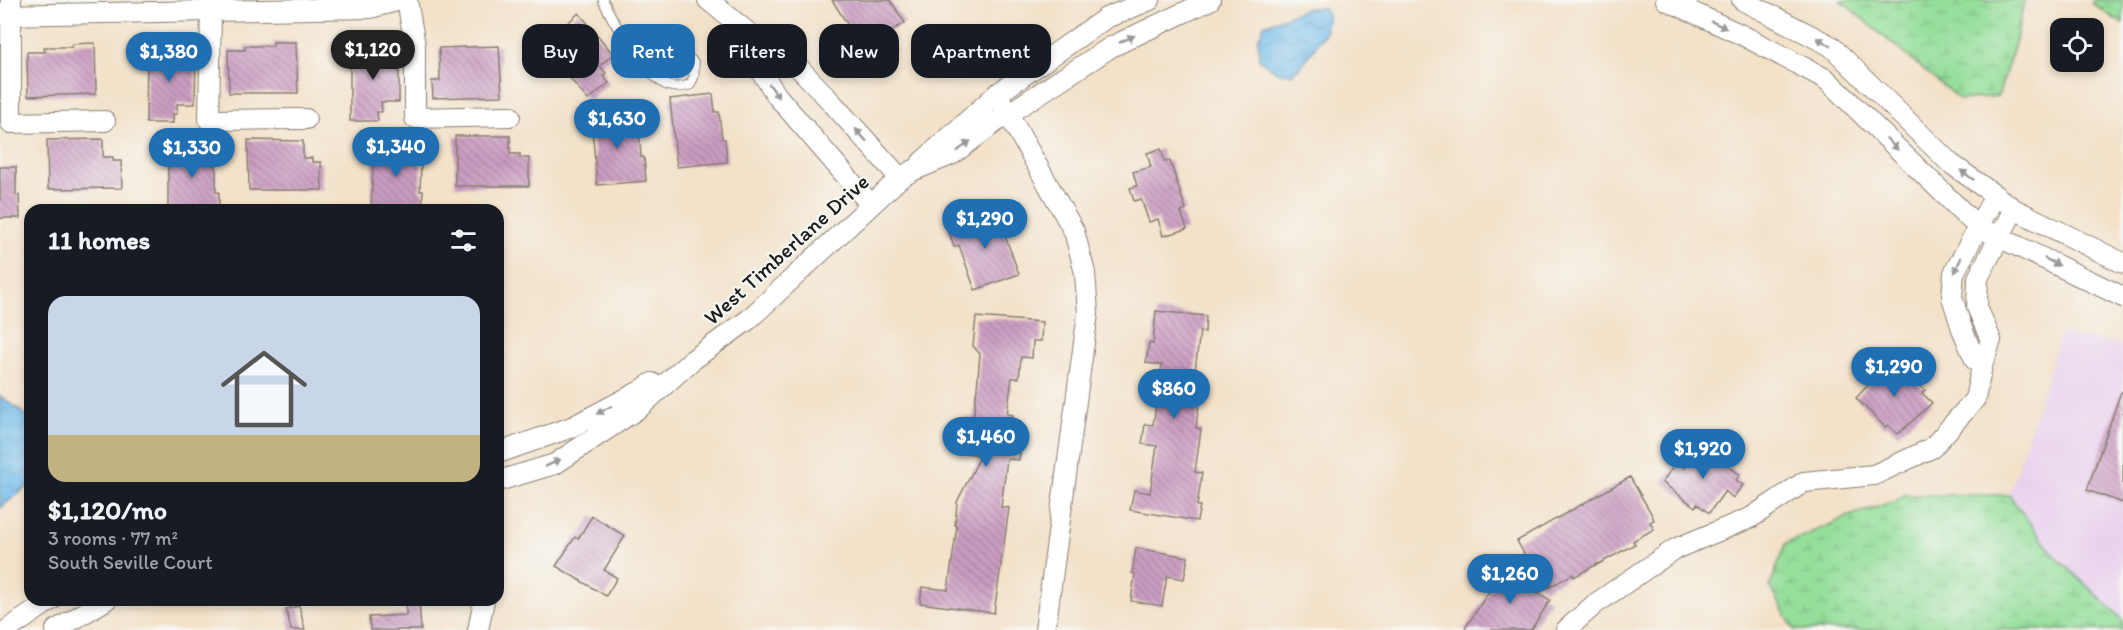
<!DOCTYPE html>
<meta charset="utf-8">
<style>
:root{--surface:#171b24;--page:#242831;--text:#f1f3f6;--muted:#9ea1a6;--line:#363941;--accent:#1f6fb2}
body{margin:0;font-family:Itim,sans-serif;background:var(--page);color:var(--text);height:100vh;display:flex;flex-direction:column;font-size:22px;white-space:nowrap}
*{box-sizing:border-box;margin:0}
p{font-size:20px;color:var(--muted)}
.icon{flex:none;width:33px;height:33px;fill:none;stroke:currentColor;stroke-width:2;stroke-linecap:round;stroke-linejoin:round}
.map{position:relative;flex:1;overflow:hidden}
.panel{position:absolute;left:24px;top:204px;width:480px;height:402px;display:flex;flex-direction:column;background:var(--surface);border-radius:18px;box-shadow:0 3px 9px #0003}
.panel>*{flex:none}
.banner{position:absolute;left:522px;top:24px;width:570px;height:54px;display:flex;gap:12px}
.fabs{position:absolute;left:2050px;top:18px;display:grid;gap:12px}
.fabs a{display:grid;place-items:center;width:54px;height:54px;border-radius:12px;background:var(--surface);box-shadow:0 3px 9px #0003;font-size:30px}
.price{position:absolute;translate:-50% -51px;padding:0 14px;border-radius:21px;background:var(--accent);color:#fff;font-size:20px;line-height:39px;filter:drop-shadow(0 2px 3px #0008)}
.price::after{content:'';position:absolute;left:50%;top:36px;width:18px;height:14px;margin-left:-9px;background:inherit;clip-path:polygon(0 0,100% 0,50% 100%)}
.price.current{background:#222;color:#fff}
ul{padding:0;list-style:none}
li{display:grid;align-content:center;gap:12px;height:318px;padding:0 24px}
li+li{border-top:2px solid var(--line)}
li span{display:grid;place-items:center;height:186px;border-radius:18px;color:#555}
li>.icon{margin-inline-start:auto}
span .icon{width:108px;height:108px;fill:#fffc;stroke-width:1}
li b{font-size:26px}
h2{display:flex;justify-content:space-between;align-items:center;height:72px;padding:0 24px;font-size:26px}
.tag{padding:0 21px;border-radius:18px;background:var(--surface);box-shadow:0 3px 9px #0003;font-size:21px;line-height:54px}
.tag.current{background:var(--accent);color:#fff}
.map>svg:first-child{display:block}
.built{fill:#e9d1ed}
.wetland{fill:url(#wetland-marsh);stroke:#587e5c;stroke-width:1.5}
.water{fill:url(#water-waves);stroke:#466c83;stroke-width:1.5}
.building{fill:url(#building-back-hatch)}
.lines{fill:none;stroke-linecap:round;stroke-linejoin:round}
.lane-casing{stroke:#887e72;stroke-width:11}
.street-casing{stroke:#887e72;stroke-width:22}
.lane{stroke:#fff;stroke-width:9}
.street{stroke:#fff;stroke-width:20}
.oneway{fill:#999}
.labels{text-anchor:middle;stroke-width:4.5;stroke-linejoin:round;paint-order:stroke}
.street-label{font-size:22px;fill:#1c1c1c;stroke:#f6f6f2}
</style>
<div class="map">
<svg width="2123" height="630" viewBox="0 0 2123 630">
<defs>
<pattern id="wetland-marsh" width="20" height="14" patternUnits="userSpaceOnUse" patternTransform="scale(1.5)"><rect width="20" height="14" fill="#95df9b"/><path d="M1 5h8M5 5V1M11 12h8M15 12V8" fill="none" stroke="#80bf85"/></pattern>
<pattern id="water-waves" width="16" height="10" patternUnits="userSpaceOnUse" patternTransform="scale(1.5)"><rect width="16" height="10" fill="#71bcea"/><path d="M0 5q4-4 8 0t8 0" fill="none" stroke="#61a1c8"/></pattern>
<pattern id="building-back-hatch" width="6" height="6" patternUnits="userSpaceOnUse" patternTransform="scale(1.5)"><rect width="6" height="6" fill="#cb9dc2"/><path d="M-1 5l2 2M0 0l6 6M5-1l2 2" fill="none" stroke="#a47f9d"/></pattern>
</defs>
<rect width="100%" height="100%" fill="#f6f6f2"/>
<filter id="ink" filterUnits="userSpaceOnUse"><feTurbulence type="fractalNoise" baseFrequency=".0167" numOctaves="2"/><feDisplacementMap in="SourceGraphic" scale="12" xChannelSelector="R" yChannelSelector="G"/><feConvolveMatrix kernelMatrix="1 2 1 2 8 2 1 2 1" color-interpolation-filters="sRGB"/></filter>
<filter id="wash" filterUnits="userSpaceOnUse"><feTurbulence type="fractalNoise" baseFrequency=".008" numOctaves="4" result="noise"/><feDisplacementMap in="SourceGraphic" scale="24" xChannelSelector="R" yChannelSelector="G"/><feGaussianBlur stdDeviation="1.35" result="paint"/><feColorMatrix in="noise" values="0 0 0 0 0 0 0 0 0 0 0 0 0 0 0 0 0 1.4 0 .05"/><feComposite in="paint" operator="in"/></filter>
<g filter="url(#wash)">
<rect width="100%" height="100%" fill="#f3e1c8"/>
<path class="built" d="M2061,333L2123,345V620L2053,554L2009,495Z"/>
<path class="wetland" d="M1840,0H2024L2016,40L1998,96L1960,100Z
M2093,0H2123V24L2092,4Z
M1904,495H2009L2053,554L2123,620V630H1794L1770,586L1785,544L1852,515L1896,501Z"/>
<path class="water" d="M1308,8H1323L1328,14L1325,33L1302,65L1292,74L1278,73L1259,59L1258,39L1264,25Z
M0,396L30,418V485L0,508Z"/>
<g id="blocks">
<path class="building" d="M832,0H890L905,23L889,32L895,40L891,43L896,50L873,65Z
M579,13L613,54L600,66L606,73L603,76L609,83L588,100L542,45Z
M273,42H296L298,93H229L228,50H245V46H273Z
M95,43L96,94L28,96L27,52H45L44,47H72V44Z
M499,46L502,96L433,98L432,81H440L439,48Z
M399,47V102H381L382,112H377L378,121H350V48Z
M147,50H196L195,104H177V114H173V123H146Z
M713,94L715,112H719L722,139H725L727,162L677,167L670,99Z
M633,113L635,130H639L641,157H644L646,181L597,185L591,116Z
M455,136H510V154H520V158H529V186H455Z
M103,139V157H113V161H121L122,188L48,189L47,140Z
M248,140L303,141V158H312V162H321L322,190H249Z
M374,143L418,145L417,163L421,164L420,191H423L422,210H371Z
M168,147H212V165H216V192H219V210H168Z
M1161,149L1165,162L1170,161L1186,210L1181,212L1187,229L1163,236L1158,219L1149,222L1141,199L1134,201L1130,188L1137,186L1133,172L1151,167L1147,153Z
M0,167H16V195H19L20,218H0Z
M996,211L1019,274L975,290L959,245L954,247L948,229Z
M1156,311L1206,316L1205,332L1200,331L1192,395L1200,396L1196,428L1201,429L1195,472L1202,473L1197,506H1200L1197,521L1130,510L1134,490L1150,493L1157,446L1142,444L1145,424L1153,425L1162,365L1146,363L1149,343L1153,344Z
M976,317L1042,322L1041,341H1033L1032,358L1021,357L1019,378H1012L1007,414L1013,415L1009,441L1021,443L1019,460L1007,459L1001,507L1009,508L994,613L920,603L922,587L948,590L957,526L955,525L957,502L981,455L959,452L965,417L973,419L977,388L980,354L973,346Z
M1891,361L1925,390L1922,393L1932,403L1898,434L1888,425L1885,427L1856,398Z
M2121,392H2123V503L2087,490Z
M1702,447L1740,475L1736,480L1743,485L1733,498L1725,491L1709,513L1697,504L1695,507L1662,482L1677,462L1685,468Z
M1630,477L1651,513L1654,520L1650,522L1654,529L1633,541L1635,544L1597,565V564L1574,577L1573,574L1544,590L1517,541Z
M592,516L625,536L604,570L617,578L606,596L556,566L575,537L578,539Z
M1136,548L1188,557L1184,579L1167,576L1162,606L1131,601L1135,574L1132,573Z
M1505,567L1543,590L1538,593L1550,600L1531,630H1464Z
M406,600H419L421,630H370L369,617L406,615Z
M299,606L305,630H291L286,609Z"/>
</g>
</g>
<g filter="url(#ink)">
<use href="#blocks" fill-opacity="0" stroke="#887e72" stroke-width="1.5"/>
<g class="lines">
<defs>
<path id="lane" d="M603,0C613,23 643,69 663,83C672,89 681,87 690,85L694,76V63C684,52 677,45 661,44L643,62"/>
<path id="street" d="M11,0V123L105,121
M407,0L415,45V118L510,116
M708,0L755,38L781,49L823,93L900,178
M1666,0L1744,36L1826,79L1978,227L2123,297
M1742,0L1831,46L1950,163L2014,209L2123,263
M211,11L209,120L306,119
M0,15L370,8L400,0
M755,38V62L777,96L871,205
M997,94L1074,231L1085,273L1088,313L1045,630
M922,162L997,94L1106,18L1150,0
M1982,366L1975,360L1962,329L1952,297L1954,273L1995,195
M498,453L572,427L642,390L652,383
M498,481L555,464L639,408L691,361L748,320L900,178L912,171L953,154L997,121L1111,47L1210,0
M7,630L51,600
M56,630L106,600
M478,630L484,600
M1566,630L1595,604L1675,549L1752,517L1804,482L1874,475L1932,448L1975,399L1982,366L1991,340L1977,307L1978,278L2014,209"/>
</defs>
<use href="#lane" class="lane-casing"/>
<use href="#street" class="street-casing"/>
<use href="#lane" class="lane"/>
<use href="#street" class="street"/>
</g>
<defs><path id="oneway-solid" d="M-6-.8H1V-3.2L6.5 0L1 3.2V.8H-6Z" transform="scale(1.5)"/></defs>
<g class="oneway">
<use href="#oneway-solid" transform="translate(1719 25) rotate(25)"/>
<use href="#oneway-solid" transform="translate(1127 39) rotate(-25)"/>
<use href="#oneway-solid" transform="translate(1824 42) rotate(-150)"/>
<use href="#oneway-solid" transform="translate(774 91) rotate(55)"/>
<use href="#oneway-solid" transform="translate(861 135) rotate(-132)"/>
<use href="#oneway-solid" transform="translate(1892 144) rotate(46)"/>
<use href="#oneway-solid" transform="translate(964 146) rotate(-38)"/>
<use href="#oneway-solid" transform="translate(1967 175) rotate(-144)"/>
<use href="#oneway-solid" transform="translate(2052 262) rotate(26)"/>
<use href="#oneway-solid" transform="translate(1958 265) rotate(113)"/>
<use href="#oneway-solid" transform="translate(604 410) rotate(152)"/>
<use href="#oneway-solid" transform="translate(553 463) rotate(-25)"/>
</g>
</g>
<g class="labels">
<g class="street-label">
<text transform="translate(786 249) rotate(-42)" y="8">West Timberlane Drive</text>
</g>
</g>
</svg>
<div class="fabs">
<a><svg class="icon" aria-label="locate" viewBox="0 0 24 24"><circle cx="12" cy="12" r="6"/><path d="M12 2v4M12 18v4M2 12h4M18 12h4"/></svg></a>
</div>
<b class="price current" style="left:373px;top:81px">$1,120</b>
<b class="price" style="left:169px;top:83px">$1,380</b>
<b class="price" style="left:617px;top:150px">$1,630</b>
<b class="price" style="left:396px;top:178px">$1,340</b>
<b class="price" style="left:192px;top:179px">$1,330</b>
<b class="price" style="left:985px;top:250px">$1,290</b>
<b class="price" style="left:1894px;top:398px">$1,290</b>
<b class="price" style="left:1174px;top:420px">$860</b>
<b class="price" style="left:986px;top:468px">$1,460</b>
<b class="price" style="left:1703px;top:480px">$1,920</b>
<b class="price" style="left:1510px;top:605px">$1,260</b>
<div class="banner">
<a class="tag">Buy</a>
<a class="tag current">Rent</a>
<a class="tag">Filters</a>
<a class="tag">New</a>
<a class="tag">Apartment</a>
</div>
<section class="panel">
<h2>11 homes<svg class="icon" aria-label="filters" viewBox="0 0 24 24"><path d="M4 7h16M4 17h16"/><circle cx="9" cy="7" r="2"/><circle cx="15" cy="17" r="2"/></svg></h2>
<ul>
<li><span style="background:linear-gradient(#c9d6e8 75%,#c2b280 0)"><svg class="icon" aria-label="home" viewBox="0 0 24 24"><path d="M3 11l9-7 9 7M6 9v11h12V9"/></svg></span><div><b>$1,120/mo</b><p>3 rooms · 77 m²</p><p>South Seville Court</p></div></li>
</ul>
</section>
</div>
